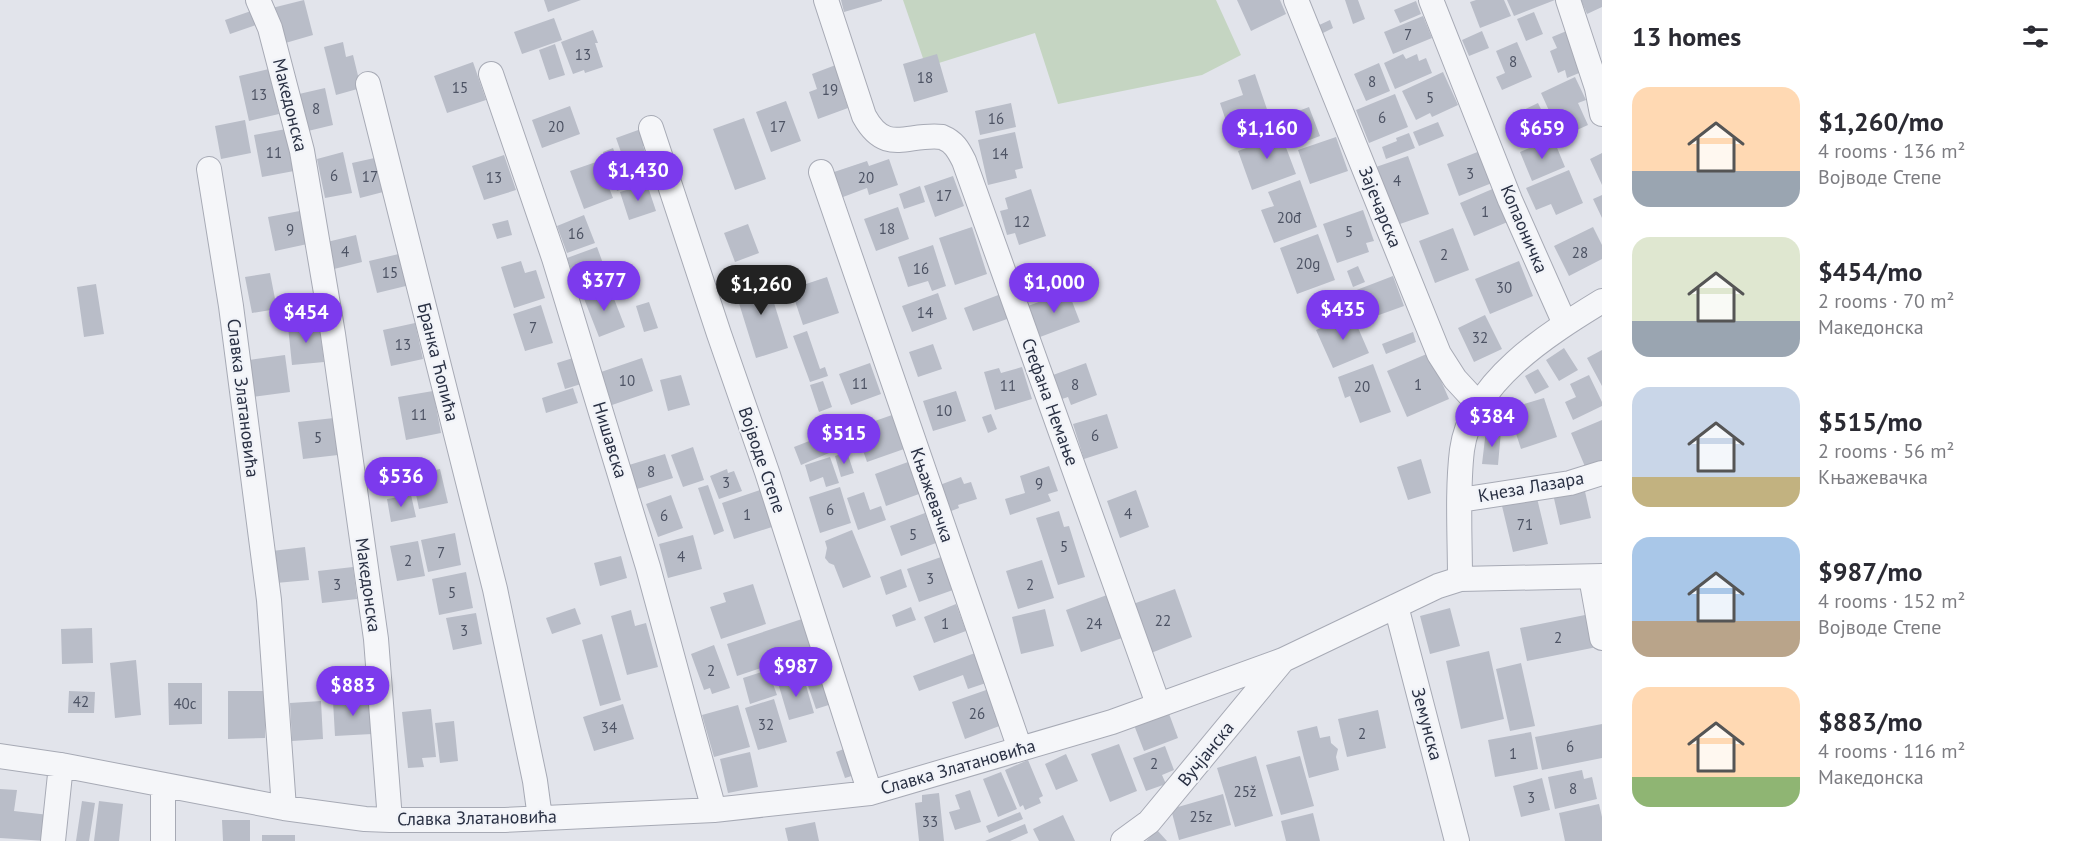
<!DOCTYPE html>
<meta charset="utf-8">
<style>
:root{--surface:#fff;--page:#f7f7f7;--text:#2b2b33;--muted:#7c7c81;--accent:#7c3aed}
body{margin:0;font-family:"PT Sans",sans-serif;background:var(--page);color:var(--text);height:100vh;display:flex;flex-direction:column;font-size:22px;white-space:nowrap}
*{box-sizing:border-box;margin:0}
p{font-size:20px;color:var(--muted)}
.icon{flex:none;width:33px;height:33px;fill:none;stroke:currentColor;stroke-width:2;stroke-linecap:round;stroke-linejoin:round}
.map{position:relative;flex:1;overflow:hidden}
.details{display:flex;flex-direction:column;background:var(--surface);width:480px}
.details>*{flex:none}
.price{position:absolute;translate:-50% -51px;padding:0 14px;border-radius:21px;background:var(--accent);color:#fff;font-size:20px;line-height:39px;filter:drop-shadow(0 2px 3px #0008)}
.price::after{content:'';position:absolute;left:50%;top:36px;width:18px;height:14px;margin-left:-9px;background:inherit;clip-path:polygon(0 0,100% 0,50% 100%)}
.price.selected{background:#222;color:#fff}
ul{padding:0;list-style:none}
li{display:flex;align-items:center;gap:18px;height:150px;padding:0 30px}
li span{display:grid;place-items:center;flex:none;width:168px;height:120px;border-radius:18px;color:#555}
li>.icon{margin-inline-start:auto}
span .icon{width:72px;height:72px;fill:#fffc;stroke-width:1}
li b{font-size:26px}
h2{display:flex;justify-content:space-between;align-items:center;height:72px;padding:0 30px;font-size:26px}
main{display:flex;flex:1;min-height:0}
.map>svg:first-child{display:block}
.green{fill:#c5d5c2}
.building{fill:#b9bdc8}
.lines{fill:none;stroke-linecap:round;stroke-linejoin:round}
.minor-casing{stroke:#a7aab5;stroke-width:26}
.minor{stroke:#f5f6f9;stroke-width:24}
.labels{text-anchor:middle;stroke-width:4.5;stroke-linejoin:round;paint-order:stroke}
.number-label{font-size:15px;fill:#4d5364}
.street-label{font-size:18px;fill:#293043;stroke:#f1f3f8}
</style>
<main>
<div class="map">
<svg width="1602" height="841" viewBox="0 0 1602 841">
<rect width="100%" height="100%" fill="#e2e4eb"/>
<path class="green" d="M903,0H1216L1241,55L1202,75L1058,104L1035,33L926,67Z"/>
<path class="building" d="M304,0L313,35L282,44L272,8Z
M544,0H581L548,12Z
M841,0H882V1L844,12Z
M1237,0H1280L1286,14L1251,31Z
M1345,0H1358L1365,19L1353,24Z
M1476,0H1504L1511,16L1480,28L1470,2Z
M1507,0H1555L1514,16Z
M1581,0H1602V7L1587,14Z
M1416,1L1421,14L1400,23L1394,10Z
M251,11L256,25L230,34L225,20Z
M1534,12L1543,34L1526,41L1517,19Z
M1423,16L1432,38L1393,54L1384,32Z
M554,18L562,40L522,54L514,32Z
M1330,20L1333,28L1319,35L1315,27Z
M593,30L598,43H595L603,67L585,73L584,70L573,74L561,42Z
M1569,30L1584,71L1567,78L1565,70L1558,73L1550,51L1557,48L1552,37Z
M1482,31L1489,48L1469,56L1462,40Z
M343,42L346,57L353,55L361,88L336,95L324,47Z
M1517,42L1532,77L1502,90L1496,77L1505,73L1496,51Z
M555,44L565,75L549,80L539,50Z
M937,54L948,92L914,102L903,64Z
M1403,54L1406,59L1417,54L1419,61L1426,58L1432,73L1395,89L1384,63Z
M473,62L486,100L447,113L434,76Z
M841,63L850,89L843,92L848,108L818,119L809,92L817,89L812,74Z
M1379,63L1390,91L1366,101L1354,74Z
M269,69L279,114L249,121L239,76Z
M1443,72L1458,105L1432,117L1430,113L1416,120L1402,91Z
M1255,74L1271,121L1258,126L1260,129L1232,139L1220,103L1243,95L1238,80Z
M1575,77L1586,100L1578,103L1588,125L1561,137L1541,93Z
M325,88L333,125L308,131L299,94Z
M1395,94L1408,127L1369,143L1356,110Z
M786,101L801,141L771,152L756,112Z
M1011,103L1016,127L980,135L975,111Z
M1538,103L1553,134L1540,140L1537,134L1529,138L1517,113Z
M570,106L580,134L542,148L532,120Z
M1309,107L1320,136L1291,147L1280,118Z
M744,118L766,179L735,190L713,129Z
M245,120L251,153L221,159L215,126Z
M1438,122L1444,136L1419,146L1413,132Z
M286,129L294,171L262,177L254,135Z
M641,129L646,145L643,146L648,161L627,169L616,138Z
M1279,129L1296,174L1252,190L1238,151L1254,145L1252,140Z
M1015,132L1023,168L1015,170L1017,178L988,185L978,140Z
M1409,133L1415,148L1386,159L1382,147L1397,141L1396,138Z
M1336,137L1348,171L1310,184L1298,150Z
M1553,138L1565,167L1532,181L1520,152Z
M613,148L628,187L617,191L603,152Z
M1480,151L1492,183L1459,196L1447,164Z
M343,152L352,193L325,198L317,159Z
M1602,153V185L1590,159Z
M504,155L516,190L484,200L472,166Z
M1408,156L1429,214L1397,225L1373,168Z
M379,157L387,191L360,198L352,163Z
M889,159L898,185L869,195L867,188L843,197L834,172L867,161L869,166Z
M599,161L613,198L584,209L570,171Z
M1569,170L1583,203L1556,215L1551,204L1536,210L1526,188Z
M953,176L964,206L935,217L924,186Z
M1300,180L1317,227L1274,243L1261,210L1274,206L1268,192Z
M647,184L656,211L629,220L620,192Z
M920,186L925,202L904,209L899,194Z
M1497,187L1510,221L1474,236L1460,203Z
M1031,189L1046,236L1019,245L1015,233L1007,235L1000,211L1008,209L1005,198Z
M1602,195V218L1593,199Z
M898,207L909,239L876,251L864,219Z
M305,210L312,243L275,251L268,217Z
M1363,210L1374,241L1366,243L1369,252L1337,263L1323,224Z
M584,215L595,243L567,253L557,226Z
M508,220L512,235L497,239L492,224Z
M748,224L759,253L735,262L724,233Z
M972,227L987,274L955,285L939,238Z
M1593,227L1602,245V259L1569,276L1554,246Z
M1453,228L1469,270L1435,283L1419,241Z
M1318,234L1335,280L1297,294L1280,248Z
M356,235L362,262L334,269L327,242Z
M933,245L946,286L932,291L928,281L908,287L898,257Z
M597,247L608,277L578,288L567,258Z
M403,253L410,285L377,293L369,261Z
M521,261L525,273L536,270L545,298L514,308L501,267Z
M1519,261L1533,296L1490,314L1475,279Z
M1358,266L1365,282L1353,287L1347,271Z
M270,273L277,309L252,313L245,277Z
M765,274L788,348L756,358L733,284Z
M1393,276L1404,306L1365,320L1354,291Z
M827,277L839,313L803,325L791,289Z
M96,284L104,334L84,337L77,287Z
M609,286L625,327L599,337L583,296Z
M1068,291L1080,322L1040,337L1028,306Z
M938,293L947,319L912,332L902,306Z
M1001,294L1010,318L973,331L964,308Z
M649,302L658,328L644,332L636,306Z
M541,305L553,343L525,351L513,314Z
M1352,314L1369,353L1333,368L1316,330Z
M1485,315L1502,349L1474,362L1458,328Z
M319,323L324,362L292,365L288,326Z
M415,323L423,359L391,366L383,330Z
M807,331L820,369L825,367L828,376L810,382L793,336Z
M1413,332L1416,342L1386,354L1382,344Z
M933,344L942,369L918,377L909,352Z
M1564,348L1578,370L1559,381L1546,360Z
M1602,350V386L1587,358Z
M1429,353L1449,399L1407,417L1387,371Z
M285,355L290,392L253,397L249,360Z
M573,358L581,384L565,389L557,363Z
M642,358L653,391L612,405L601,372Z
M870,363L881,394L851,405L839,374Z
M1086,363L1097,395L1071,405L1068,397L1062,399L1053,375Z
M1373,364L1391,412L1360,423L1350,396L1345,398L1338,377Z
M1022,367L1032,399L995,410L984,372L999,368L1001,373Z
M1538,369L1549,387L1535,394L1525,376Z
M681,375L690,405L668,411L660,380Z
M1589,375L1602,402V406L1573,420L1565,402L1576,397L1570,384Z
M823,381L832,407L819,412L810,385Z
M573,388L578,403L546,413L542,398Z
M433,391L441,433L406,440L398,397Z
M956,391L966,421L933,431L923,401Z
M1544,398L1557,437L1521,449L1508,409Z
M991,414L997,429L988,433L982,417Z
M1107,414L1118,448L1084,459L1073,424Z
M892,415L904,449L867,462L855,428Z
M334,418L338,455L303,459L298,422Z
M1602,420V462L1586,469L1571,433Z
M1486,430L1501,431L1498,465L1482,464Z
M822,436L829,453L801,465L794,447Z
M693,447L704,480L683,487L671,455Z
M847,452L854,473L841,477L835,456Z
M665,454L673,478L637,489L629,465Z
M830,457L839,483L826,487L823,477L810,482L805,465Z
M1421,459L1431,493L1408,500L1397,467Z
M908,462L919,494L886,506L875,474Z
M1049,466L1058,491L1048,494L1051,501L1010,515L1005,499L1025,493L1020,476Z
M440,469L448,503L419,509L412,475Z
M727,469L728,473L734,471L742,491L719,499L710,476Z
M961,477L964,484L971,482L977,499L958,505L959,508L946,513L937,486Z
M708,485L724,531L714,535L698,488Z
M840,487L851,523L820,533L809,497Z
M1584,487L1591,518L1560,525L1553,494Z
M760,490L772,527L734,539L722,503Z
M1136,490L1149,527L1120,538L1107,501Z
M864,492L870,510L881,506L886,520L858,530L847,498Z
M411,495L416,517L391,522L387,499Z
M671,495L683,528L658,537L646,504Z
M1537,498L1548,544L1513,552L1502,506Z
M1059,511L1064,527L1069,526L1085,577L1058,585L1036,518Z
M925,513L936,543L901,556L890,526Z
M852,530L871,577L843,588L834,565L829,563L825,558L827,548L825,541Z
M455,533L461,565L428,572L421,540Z
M693,535L702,569L668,578L659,544Z
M418,541L425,576L397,581L390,546Z
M305,547L309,580L276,583L272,551Z
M621,556L627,578L600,586L594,563Z
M941,557L953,590L919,602L907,569Z
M1042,560L1054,598L1018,609L1006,571Z
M353,567L357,599L322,603L318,571Z
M901,569L907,587L886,595L880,577Z
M466,572L473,608L439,615L432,579Z
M753,584L766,624L721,639L710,607L726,602L723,593Z
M1175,589L1192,637L1151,653L1133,604Z
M1107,595L1122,638L1081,652L1066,610Z
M956,604L966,631L934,643L924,617Z
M911,607L916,620L896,627L892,615Z
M575,608L581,624L552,634L546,618Z
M1450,608L1460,646L1430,654L1420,616Z
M1045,609L1054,646L1021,654L1012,617Z
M631,610L635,626L646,623L658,667L627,675L611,616Z
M476,613L482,644L453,650L446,618Z
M1590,614L1597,647L1527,661L1520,628Z
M802,619L812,651L737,676L727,644Z
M92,628L93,663L62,664L61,629Z
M602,634L621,700L600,706L582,640Z
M714,645L730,688L712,694L710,688L704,690L691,654Z
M1489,651L1504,719L1461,729L1446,661Z
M975,653L986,683L968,689L963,675L919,691L913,676Z
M136,660L141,715L115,718L110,663Z
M1521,663L1535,726L1510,731L1496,669Z
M824,667L835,703L816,709L804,674Z
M768,670L777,695L750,704L743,678Z
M803,675L814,713L789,720L778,683Z
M168,683H202V724L169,725Z
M989,689L1002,725L965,739L952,702Z
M69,691L95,692L94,713H68Z
M228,691H265V738L228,739Z
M370,698L372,734L335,736L333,701Z
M774,699L787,742L758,750L745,708Z
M321,701L323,739L292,741L290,703Z
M623,704L634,739L594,751L583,717Z
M738,705L750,747L714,757L702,715Z
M431,709L436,757L422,758L424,767L408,768L402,712Z
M1378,710L1386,748L1347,757L1338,719Z
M1168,711L1178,738L1144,751L1134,725Z
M454,721L458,761L440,763L435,723Z
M1602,724V758L1542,770L1535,737Z
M1317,726L1320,738L1330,736L1331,743L1338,749L1336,757L1339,770L1309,778L1297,731Z
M1531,732L1538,769L1495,777L1488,740Z
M1119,744L1137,791L1110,802L1091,754Z
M1165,746L1174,770L1162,775L1166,784L1146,791L1133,758Z
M849,747L858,774L845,778L836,752Z
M750,752L758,787L728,793L720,759Z
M1066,754L1078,781L1056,790L1045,764Z
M1256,756L1273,816L1235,827L1217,768Z
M1300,756L1314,806L1281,815L1266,765Z
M1028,760L1043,796L1039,798L1041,803L1025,810L1023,805L1020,807L1005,770Z
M1582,770L1584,779L1592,777L1597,799L1555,809L1548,777Z
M1001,772L1017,809L998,817L983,779Z
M1542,778L1550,810L1521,817L1513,786Z
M0,789L17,790L14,811L49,815L46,841L0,838Z
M970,790L981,822L955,830L949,812L960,809L955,795Z
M939,793L944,841H919L915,803L922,802V795Z
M1223,794L1231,825L1179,840L1171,809Z
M82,801L95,803L89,841H76Z
M99,801L123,804L119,841H94Z
M1599,804L1602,817V841H1565L1559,813Z
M1020,812L1023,819L989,833L986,826Z
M1313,813L1320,841H1286L1281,821Z
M1063,815L1075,841H1039L1033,829Z
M222,820H250V841H223Z
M815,822L819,841H788L785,828Z
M1025,824L1028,833L1010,841H985Z
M1157,830L1167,841H1146Z
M262,835H295V841H262Z"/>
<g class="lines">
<defs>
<path id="minor" d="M258,0L270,28L302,151L333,334L376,639L390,820
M826,0L864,116C886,156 907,133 942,137C954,142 958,149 964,161L1158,704
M1296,0L1439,354L1455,379L1479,405
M1431,0L1510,200L1565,324
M1568,0L1597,88L1602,114
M491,74L554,258L648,567L714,810
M368,84L495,589L535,781L540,818
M651,128L719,334L767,472L870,793
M209,169L231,306L269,600L284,808
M821,172L1020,749
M1460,500L1570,483L1602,473
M1591,577L1602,638
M1460,579C1460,537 1457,491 1462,450C1471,382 1548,334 1602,301
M1396,606L1457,841
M0,756L61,765L284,808L365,819L390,820H505L714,810L870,793L1112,722L1283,660L1438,586L1460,579L1602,576
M163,785V841
M53,841L61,765
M1123,841L1149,822L1283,660"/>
</defs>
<use href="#minor" class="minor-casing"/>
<use href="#minor" class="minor"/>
</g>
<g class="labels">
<g class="number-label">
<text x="1408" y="40">7</text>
<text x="583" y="60">13</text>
<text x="1513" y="67">8</text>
<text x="925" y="83">18</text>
<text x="1372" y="87">8</text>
<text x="460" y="93">15</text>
<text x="830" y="95">19</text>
<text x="259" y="100">13</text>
<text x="1430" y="103">5</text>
<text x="316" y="114">8</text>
<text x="1382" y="123">6</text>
<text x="996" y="124">16</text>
<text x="556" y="132">20</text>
<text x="778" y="132">17</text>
<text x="274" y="158">11</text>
<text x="1000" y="159">14</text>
<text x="1470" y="179">3</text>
<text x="334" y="181">6</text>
<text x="370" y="182">17</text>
<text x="494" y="183">13</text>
<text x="866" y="183">20</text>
<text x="1397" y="186">4</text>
<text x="944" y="201">17</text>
<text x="1485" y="217">1</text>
<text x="1289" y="223">20đ</text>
<text x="1022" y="227">12</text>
<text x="887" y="234">18</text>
<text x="290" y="235">9</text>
<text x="1349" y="237">5</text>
<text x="576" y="239">16</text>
<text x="345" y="257">4</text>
<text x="1580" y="258">28</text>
<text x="1444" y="260">2</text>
<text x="1308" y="269">20g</text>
<text x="921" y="274">16</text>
<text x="390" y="278">15</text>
<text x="1504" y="293">30</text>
<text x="925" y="318">14</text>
<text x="533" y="333">7</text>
<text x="1480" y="343">32</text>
<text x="403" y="350">13</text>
<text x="627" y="386">10</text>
<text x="860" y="389">11</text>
<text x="1075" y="390">8</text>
<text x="1418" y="390">1</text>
<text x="1008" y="391">11</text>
<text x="1362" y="392">20</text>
<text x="944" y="416">10</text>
<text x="419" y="420">11</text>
<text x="1095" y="441">6</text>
<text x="318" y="443">5</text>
<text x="651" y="477">8</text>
<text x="726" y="488">3</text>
<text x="1039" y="489">9</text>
<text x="830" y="515">6</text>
<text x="1128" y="519">4</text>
<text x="747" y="520">1</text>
<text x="664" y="521">6</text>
<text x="1525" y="530">71</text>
<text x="913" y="540">5</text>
<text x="1064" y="552">5</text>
<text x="441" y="558">7</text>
<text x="681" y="562">4</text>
<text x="408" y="566">2</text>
<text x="930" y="584">3</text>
<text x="337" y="590">3</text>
<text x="1030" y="590">2</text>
<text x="452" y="598">5</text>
<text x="1163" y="626">22</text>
<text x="945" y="629">1</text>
<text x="1094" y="629">24</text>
<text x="464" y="636">3</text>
<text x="1558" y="643">2</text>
<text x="711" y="676">2</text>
<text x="81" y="707">42</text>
<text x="185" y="709">40c</text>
<text x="977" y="719">26</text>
<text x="766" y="730">32</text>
<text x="609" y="733">34</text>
<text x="1362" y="739">2</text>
<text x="1570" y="752">6</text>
<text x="1513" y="759">1</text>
<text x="1154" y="769">2</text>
<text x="1573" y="794">8</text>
<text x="1245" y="797">25ž</text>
<text x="1531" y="803">3</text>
<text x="1201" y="822">25z</text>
<text x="930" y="827">33</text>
</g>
<g class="street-label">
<text transform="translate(290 105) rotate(76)" y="6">Македонска</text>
<text transform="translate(1380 207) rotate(68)" y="6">Зајечарска</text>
<text transform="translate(1524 229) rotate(67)" y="6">Копаоничка</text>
<text transform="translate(438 362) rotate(76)" y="6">Бранка Ћопића</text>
<text transform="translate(243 398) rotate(83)" y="6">Славка Златановића</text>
<text transform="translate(1050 402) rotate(70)" y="6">Стефана Немање</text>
<text transform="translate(610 440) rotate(73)" y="6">Нишавска</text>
<text transform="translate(762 460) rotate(71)" y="6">Војводе Степе</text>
<text transform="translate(1531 487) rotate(-10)" y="6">Кнеза Лазара</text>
<text transform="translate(932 495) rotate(71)" y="6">Књажевачка</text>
<text transform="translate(368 585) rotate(82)" y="6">Македонска</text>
<text transform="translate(1427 724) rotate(75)" y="6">Земунска</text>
<text transform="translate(1206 754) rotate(-51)" y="6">Вучјанска</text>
<text transform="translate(958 767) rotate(-16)" y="6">Славка Златановића</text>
<text transform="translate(477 818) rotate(-1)" y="6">Славка Златановића</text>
</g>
</g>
</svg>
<b class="price" style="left:1267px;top:160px">$1,160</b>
<b class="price" style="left:1542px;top:160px">$659</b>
<b class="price" style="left:638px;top:202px">$1,430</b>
<b class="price" style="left:604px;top:312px">$377</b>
<b class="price" style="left:1054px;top:314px">$1,000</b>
<b class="price selected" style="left:761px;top:316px">$1,260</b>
<b class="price" style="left:1343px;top:341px">$435</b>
<b class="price" style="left:306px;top:344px">$454</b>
<b class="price" style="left:1492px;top:448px">$384</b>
<b class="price" style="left:844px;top:465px">$515</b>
<b class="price" style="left:401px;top:508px">$536</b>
<b class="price" style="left:796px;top:698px">$987</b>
<b class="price" style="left:353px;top:717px">$883</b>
</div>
<section class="details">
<h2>13 homes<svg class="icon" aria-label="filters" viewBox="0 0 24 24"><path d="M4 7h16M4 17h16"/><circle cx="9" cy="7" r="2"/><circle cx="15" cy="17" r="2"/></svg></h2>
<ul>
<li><span style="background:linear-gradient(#ffd9b3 70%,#9aa5b1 0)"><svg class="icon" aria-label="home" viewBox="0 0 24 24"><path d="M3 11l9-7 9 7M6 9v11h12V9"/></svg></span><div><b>$1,260/mo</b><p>4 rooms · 136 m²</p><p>Војводе Степе</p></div></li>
<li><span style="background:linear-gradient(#dfe7d0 70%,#9aa5b1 0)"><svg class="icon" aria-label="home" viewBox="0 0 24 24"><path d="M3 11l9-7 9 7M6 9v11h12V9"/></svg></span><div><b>$454/mo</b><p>2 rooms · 70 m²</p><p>Македонска</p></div></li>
<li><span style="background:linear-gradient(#c9d6e8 75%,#c2b280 0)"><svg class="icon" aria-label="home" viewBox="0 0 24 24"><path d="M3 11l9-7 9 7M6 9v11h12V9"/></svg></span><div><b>$515/mo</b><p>2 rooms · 56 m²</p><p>Књажевачка</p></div></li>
<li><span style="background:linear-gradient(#a9c7e8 70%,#b9a48a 0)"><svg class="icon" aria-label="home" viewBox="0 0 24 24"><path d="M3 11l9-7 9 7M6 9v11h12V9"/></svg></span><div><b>$987/mo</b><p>4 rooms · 152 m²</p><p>Војводе Степе</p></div></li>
<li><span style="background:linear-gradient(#ffd9b3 75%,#8fb573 0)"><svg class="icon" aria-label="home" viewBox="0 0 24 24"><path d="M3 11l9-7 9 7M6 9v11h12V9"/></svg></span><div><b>$883/mo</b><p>4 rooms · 116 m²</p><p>Македонска</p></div></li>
</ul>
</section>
</main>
